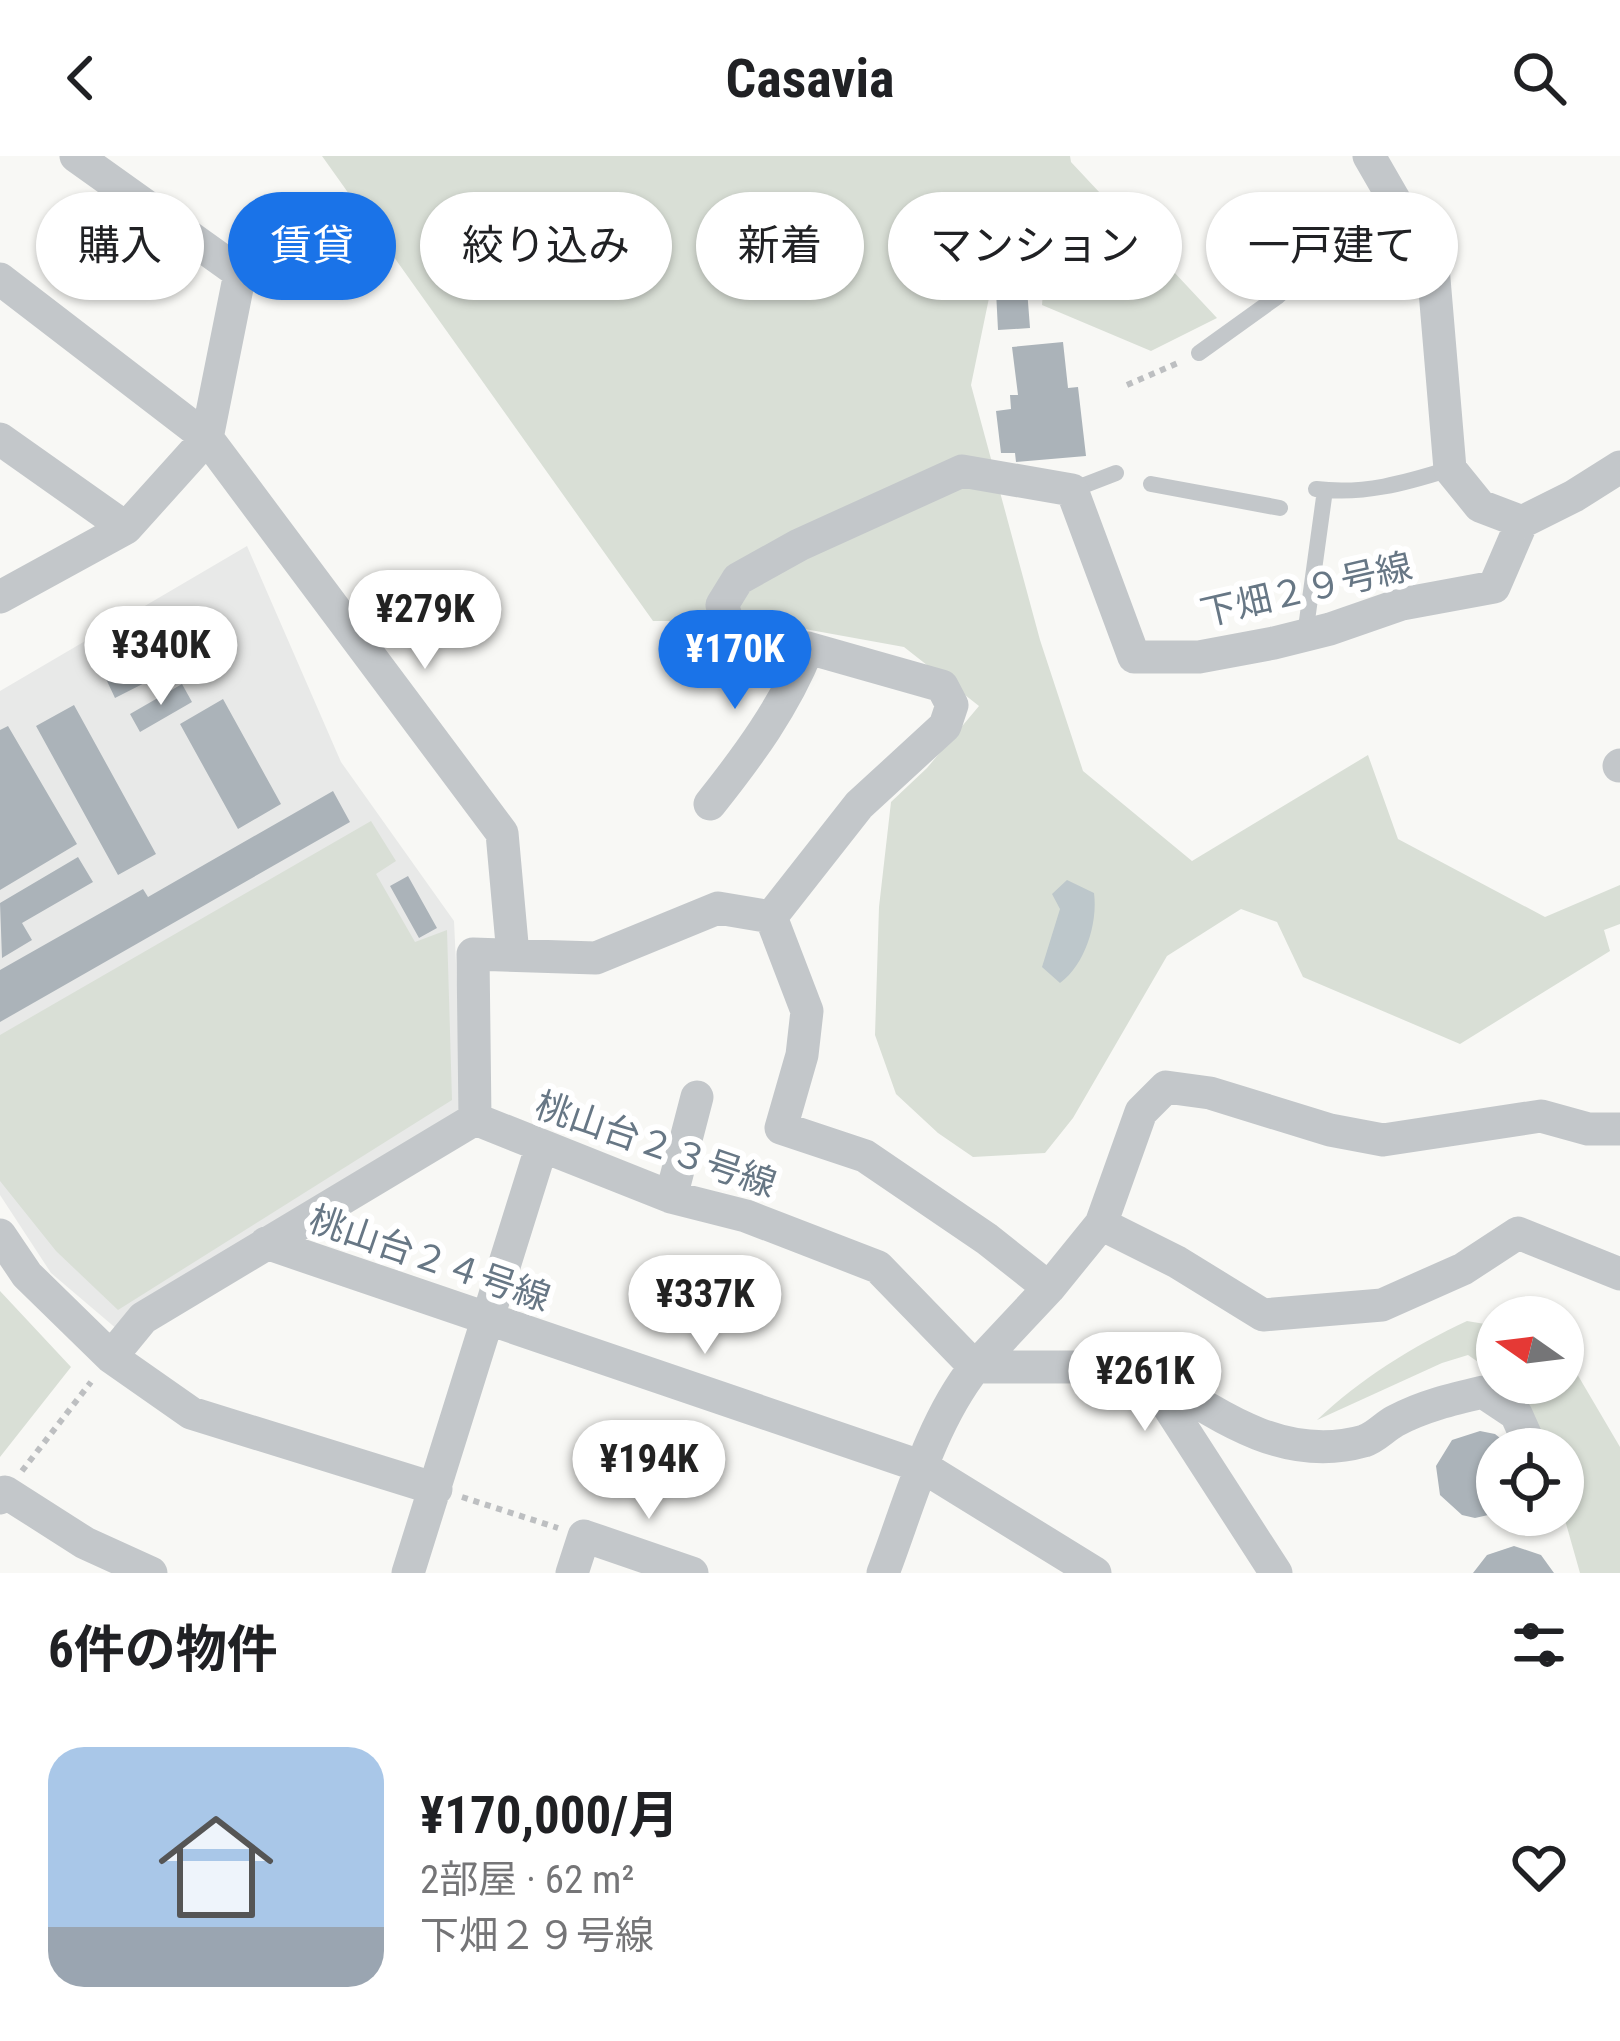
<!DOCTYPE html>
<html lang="ja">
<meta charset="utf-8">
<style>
:root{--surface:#fff;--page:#f2f2f2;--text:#202124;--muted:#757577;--accent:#1a73e8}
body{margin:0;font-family:"Roboto Condensed","Noto Sans JP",sans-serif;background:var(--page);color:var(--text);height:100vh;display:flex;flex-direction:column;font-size:45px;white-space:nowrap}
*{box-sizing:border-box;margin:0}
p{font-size:39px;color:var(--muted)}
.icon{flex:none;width:66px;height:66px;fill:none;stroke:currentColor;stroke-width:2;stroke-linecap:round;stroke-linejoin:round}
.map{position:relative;height:1417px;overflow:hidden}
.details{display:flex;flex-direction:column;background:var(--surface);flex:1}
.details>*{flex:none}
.top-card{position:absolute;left:36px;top:36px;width:1548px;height:108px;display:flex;gap:24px}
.needle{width:78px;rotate:284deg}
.buttons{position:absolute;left:1476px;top:1140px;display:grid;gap:24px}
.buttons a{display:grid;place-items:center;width:108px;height:108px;border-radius:50%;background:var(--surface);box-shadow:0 3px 9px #0004;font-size:60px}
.price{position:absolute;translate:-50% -102px;padding:0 27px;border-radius:42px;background:#fff;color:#222;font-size:39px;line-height:78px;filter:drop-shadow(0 3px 6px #0008)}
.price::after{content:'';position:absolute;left:50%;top:72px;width:36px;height:27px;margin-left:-18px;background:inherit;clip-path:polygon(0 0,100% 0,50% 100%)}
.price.on{background:var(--accent);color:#fff}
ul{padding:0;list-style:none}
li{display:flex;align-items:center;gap:36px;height:300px;padding:0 48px}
li span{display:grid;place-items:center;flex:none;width:336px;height:240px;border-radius:36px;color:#555}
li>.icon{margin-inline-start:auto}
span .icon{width:144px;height:144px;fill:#fffc;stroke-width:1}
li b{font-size:51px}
h2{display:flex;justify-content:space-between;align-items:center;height:144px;padding:0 48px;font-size:51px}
.pill{padding:0 42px;border-radius:54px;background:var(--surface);box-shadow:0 3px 9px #0004;font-size:42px;line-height:108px}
.pill.on{background:var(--accent);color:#fff}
header{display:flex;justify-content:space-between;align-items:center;height:156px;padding:0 48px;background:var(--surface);font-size:54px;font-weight:700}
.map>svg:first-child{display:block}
.built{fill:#e8e9e8}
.green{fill:#d9dfd6}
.water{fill:#bdc7cb}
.building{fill:#abb3b9}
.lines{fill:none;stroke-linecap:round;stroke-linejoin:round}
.path{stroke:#bdbfc1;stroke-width:6;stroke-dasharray:6 6;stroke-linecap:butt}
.lane{stroke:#c3c7ca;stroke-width:16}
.street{stroke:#c3c7ca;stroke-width:33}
.labels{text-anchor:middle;stroke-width:12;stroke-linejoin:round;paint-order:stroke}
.street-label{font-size:36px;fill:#677785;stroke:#fff}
</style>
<header><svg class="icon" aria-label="back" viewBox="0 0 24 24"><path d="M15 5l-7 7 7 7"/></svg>Casavia<svg class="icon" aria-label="search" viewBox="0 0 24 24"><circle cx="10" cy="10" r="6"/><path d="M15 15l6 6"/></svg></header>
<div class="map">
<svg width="1620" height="1417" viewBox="0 0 1620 1417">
<rect width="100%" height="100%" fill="#f8f8f5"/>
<path class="built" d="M247,390L341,606L454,765L463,956L118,1174L51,1117L0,1039V535Z"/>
<path class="green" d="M322,0H1070L1071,6L1217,162L1151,195L1042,149L1044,122L995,113L971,229L1040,484L1083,615L1192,705L1368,599L1398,683L1545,761L1620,729V768L1604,774L1610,795L1460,888L1303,821L1277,766L1241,753L1167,800L1073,962L1045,997L973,1001L938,977L896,938L875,879L879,751L891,646L927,612L979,550L904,491L761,465H653Z
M371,665L396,705L376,718L415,786L447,774L452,944L118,1154L56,1095L0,1025V879Z
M0,1135L71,1211L0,1301Z
M1467,1165L1497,1170V1219L1468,1199L1442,1207L1317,1264C1360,1223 1413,1190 1467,1165Z
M1563,1203L1573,1211L1620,1291V1417H1580L1563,1357V1293H1545L1541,1279L1508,1227H1563Z"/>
<path class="water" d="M1067,724L1094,737C1098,767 1085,809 1060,827L1042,811L1060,753L1052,738Z"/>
<path class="building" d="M1027,133L1030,172L998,174L996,135Z
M1063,186L1068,232L1078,231L1086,300L1016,306L1015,297H1001L996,255L1011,253L1010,239H1018L1012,191Z
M153,481L170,514L115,542L99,508Z
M182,528L192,546L140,576L130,558Z
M223,543L281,648L238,673L180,568Z
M74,549L156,698L118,719L36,570Z
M8,570L77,688L0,734V574Z
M333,635L350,666L0,866V814L143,733L148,741Z
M78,701L93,726L22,767L32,784L2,802L0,747Z
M408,720L437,772L419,782L390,730Z
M1480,1275L1495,1278L1514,1293H1497V1357L1475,1362L1462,1359L1440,1339L1436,1310L1452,1284Z
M1514,1390L1541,1399L1554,1417H1473L1487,1399Z"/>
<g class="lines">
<path class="path" d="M1127,229L1180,206
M22,1315L91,1226
M462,1341L558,1372"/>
<path class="lane" d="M1199,197L1277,141L1333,90L1400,58
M1151,328L1280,352
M1316,333C1364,339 1405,327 1450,313
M1072,334L1116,317
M1305,479L1325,334"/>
<path class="street" d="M76,0L240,117L207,282
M1369,0L1433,111L1450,313L1480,350L1522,366
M0,123L207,282L502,677L513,799
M0,283L126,372L0,441
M126,372L207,282
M1619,610L1620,609
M710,648C749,599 785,550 808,492
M771,761L859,649L945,570L952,549L942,530L808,492L770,490L732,477L722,449L738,423L799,389L962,315L1072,334L1134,501H1199L1274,487L1330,473L1402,448L1494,431L1522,366L1574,340L1620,311
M771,761L807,855L802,899L781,972L865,1000L987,1083L1049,1132
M475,963L473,798L596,802L718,752L771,761
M671,1041L697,941
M1101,1068L1177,1106L1263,1159L1382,1149L1463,1113L1518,1077L1620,1118
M0,1079L27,1119L111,1201L191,1257L436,1333
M266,1087L923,1311L1095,1417
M111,1201L143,1162L475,963L671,1041L746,1060L878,1111L975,1211C930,1268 909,1349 883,1417
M975,1211L1049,1132L1101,1068L1141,956L1166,931L1210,937L1330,974L1383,984L1541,960L1588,973H1620
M975,1211H1143L1276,1417
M1143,1211C1210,1254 1280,1309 1364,1285C1376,1281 1384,1271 1395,1265C1423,1250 1453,1243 1483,1236L1516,1258L1529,1287
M0,1342L5,1336L85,1387L151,1417
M408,1417L541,992
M572,1417L584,1380L692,1417"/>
</g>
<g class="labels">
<g class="street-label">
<text transform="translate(1306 433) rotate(-13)" y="13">下畑２９号線</text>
<text transform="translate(656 988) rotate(19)" y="13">桃山台２３号線</text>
<text transform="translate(430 1102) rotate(19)" y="13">桃山台２４号線</text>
</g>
</g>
</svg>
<div class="buttons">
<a><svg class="needle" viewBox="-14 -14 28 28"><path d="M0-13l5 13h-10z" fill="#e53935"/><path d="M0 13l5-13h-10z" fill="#757577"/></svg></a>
<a><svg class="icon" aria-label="locate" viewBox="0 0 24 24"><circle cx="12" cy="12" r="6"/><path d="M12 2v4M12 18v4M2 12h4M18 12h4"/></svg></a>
</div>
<b class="price" style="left:425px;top:516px">¥279K</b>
<b class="price" style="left:161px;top:552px">¥340K</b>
<b class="price on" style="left:735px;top:556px">¥170K</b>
<b class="price" style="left:705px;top:1201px">¥337K</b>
<b class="price" style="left:1145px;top:1278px">¥261K</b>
<b class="price" style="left:649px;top:1366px">¥194K</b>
<div class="top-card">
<a class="pill">購入</a>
<a class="pill on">賃貸</a>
<a class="pill">絞り込み</a>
<a class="pill">新着</a>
<a class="pill">マンション</a>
<a class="pill">一戸建て</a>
</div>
</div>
<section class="details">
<h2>6件の物件<svg class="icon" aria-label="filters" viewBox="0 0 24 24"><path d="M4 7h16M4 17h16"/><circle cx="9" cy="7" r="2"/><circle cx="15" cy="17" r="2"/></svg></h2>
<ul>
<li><span style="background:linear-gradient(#a9c7e8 75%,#9aa5b1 0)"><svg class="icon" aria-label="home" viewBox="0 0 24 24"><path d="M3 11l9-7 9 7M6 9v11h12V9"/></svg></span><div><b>¥170,000/月</b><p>2部屋 · 62 m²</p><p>下畑２９号線</p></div><svg class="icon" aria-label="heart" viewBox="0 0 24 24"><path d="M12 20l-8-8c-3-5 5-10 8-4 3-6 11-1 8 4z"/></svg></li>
</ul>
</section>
